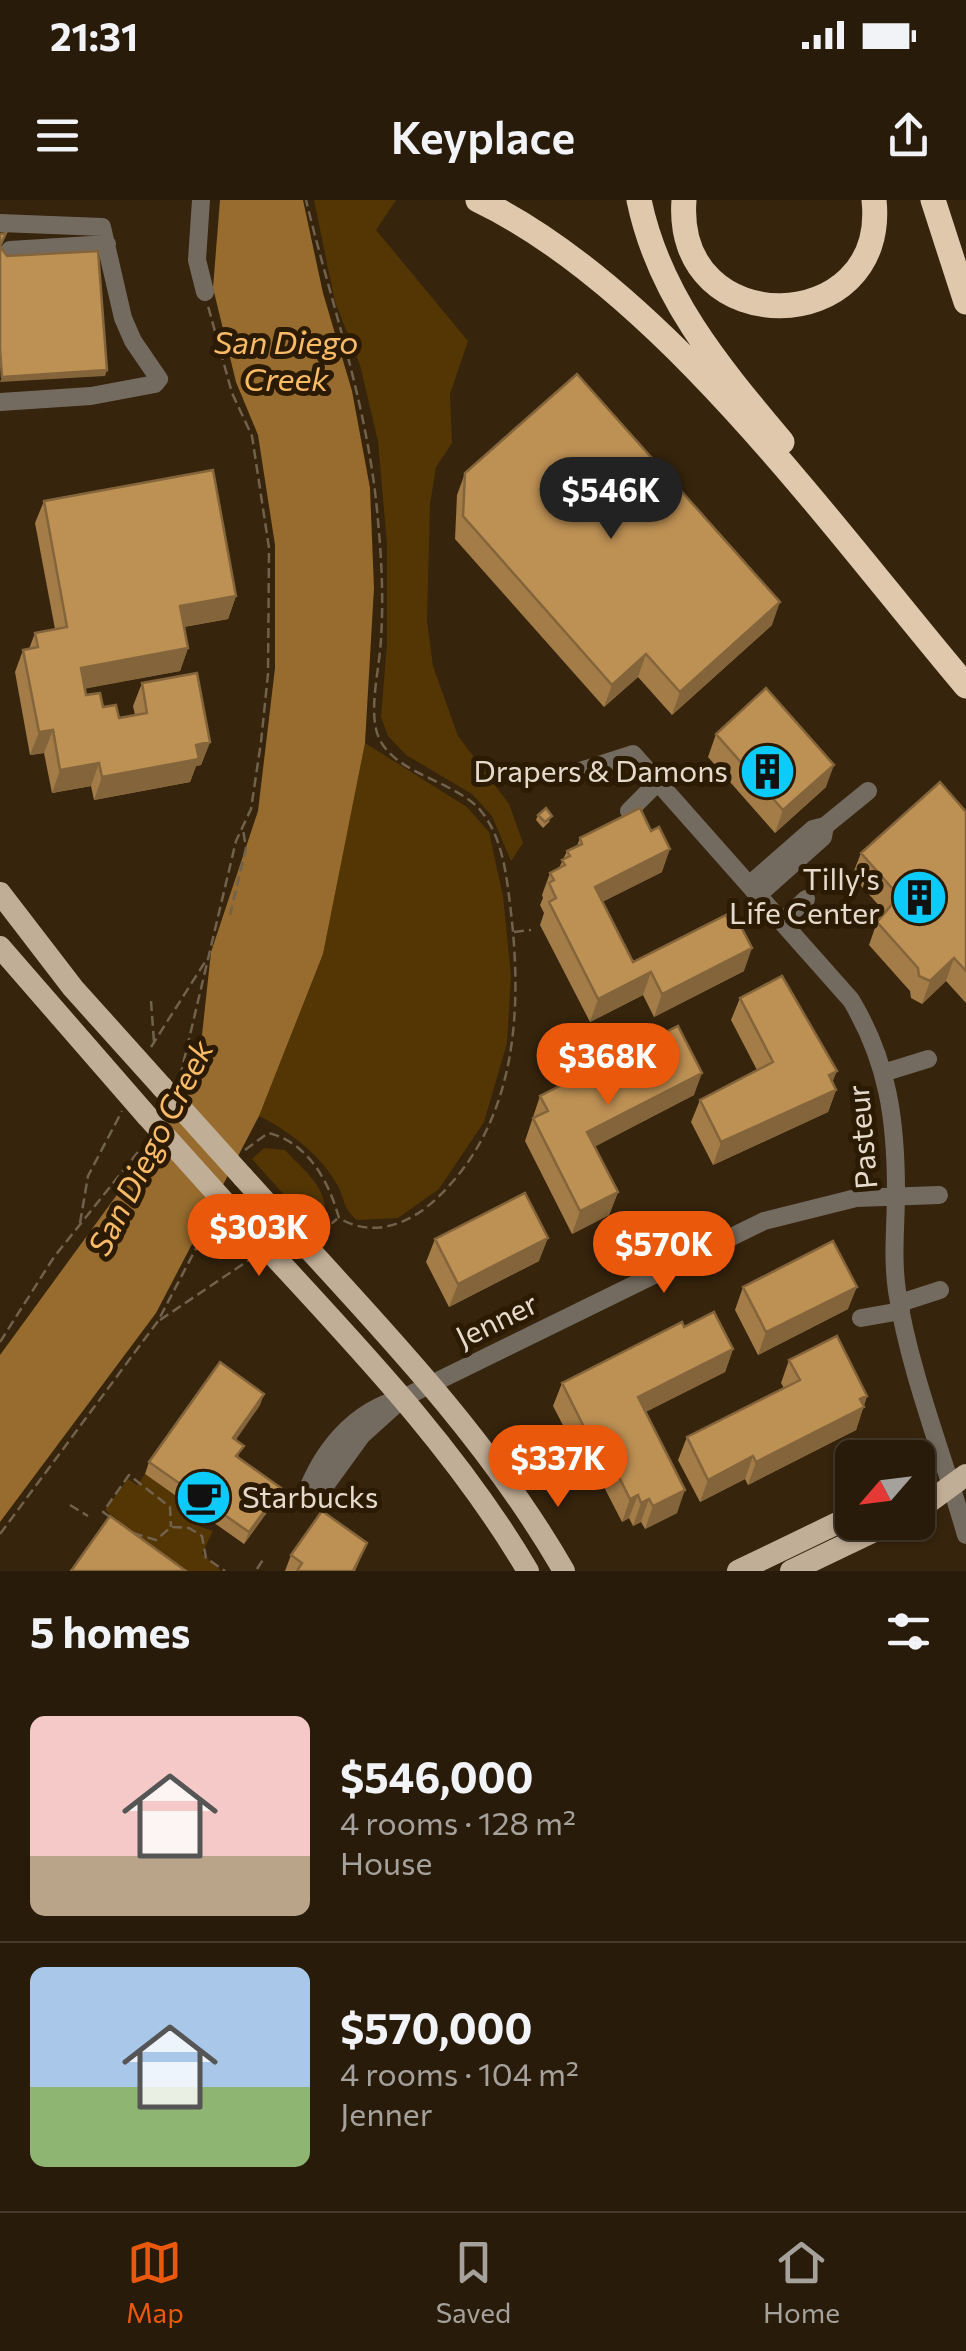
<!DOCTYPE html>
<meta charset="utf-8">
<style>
:root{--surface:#281b09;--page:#302412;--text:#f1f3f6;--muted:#a5a19c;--line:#44392a;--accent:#ea580c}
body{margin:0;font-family:Commissioner,sans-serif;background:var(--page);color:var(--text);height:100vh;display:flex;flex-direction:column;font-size:38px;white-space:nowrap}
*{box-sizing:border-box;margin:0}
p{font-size:32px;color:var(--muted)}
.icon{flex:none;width:55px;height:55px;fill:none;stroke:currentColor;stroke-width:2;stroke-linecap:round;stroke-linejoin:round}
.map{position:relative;height:1371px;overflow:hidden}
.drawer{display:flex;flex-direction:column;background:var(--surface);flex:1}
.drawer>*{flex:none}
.needle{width:65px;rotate:242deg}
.buttons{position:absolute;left:835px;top:1240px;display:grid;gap:20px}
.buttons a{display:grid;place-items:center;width:100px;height:100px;border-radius:15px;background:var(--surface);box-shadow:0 2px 8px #0004,0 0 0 2px var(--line);font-size:50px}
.price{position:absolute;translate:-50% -85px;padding:0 22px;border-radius:35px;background:var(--accent);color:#fff;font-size:32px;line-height:65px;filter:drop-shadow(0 2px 5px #0008)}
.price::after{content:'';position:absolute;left:50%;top:60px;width:30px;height:22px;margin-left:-15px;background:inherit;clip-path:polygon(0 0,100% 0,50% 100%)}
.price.active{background:#222;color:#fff}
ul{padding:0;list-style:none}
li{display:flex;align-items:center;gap:30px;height:250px;padding:0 30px}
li+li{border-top:2px solid var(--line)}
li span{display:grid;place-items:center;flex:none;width:280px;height:200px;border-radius:15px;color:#555}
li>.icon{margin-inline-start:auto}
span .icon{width:120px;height:120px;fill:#fffc;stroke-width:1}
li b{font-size:42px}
h2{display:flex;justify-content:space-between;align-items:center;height:120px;padding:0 30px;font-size:42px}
.status{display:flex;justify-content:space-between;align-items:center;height:70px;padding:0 50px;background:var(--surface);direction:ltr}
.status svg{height:28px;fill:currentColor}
header{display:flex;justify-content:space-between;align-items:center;height:130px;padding:0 30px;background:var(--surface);font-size:45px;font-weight:600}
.menu{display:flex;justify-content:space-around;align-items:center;height:140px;border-top:2px solid var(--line);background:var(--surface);font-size:28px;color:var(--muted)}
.menu a{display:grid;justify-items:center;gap:5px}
.menu .active{color:var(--accent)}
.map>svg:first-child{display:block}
.green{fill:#543605}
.water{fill:#976c2e}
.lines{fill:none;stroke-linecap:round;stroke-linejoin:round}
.path{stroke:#71624d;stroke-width:2.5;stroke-dasharray:10 5;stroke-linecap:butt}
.minor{stroke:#746b60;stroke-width:18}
.major{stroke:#c1ae96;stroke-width:22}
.highway{stroke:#dfc8ac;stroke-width:25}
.major-bridge{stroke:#c1ae96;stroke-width:22}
.wall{fill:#a37c48}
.shaded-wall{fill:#84653b}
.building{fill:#bd9054;stroke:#84653b;stroke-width:2.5}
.labels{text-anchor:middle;stroke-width:10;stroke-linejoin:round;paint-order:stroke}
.poi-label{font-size:30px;fill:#e5dacb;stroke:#2c1b03;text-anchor:end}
.street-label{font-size:30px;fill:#e5dacb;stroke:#2c1b03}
.water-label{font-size:32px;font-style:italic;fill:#fabb66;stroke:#2c1b03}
</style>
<div class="status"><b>21:31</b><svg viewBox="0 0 49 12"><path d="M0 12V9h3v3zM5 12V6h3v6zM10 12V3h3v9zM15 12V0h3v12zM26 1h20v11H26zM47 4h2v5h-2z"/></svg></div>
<header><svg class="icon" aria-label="menu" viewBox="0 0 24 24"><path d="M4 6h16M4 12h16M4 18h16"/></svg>Keyplace<svg class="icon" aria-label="share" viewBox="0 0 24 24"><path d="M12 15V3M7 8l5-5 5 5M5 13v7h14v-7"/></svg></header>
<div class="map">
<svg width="966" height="1371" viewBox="0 0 966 1371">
<rect width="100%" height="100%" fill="#36240c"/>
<path class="green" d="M314,0H396L376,30L468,141L450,194L452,243L436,267L430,304L427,422L433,466L458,536L509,604L523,643L511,661L492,616L472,594L406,555L388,536L381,517L387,444V344L378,241L360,165L335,102Z
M365,543L467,607L489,632L503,696L511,775L507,843L484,922L439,989L398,1018L357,1020C343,1009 345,1000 338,986C322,956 288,930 259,916L323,754Z
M264,948L285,950C303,970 328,987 325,1016L311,1025L252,959Z
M145,1274L186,1303L185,1311L201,1327L213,1331L202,1353L221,1371H168L112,1331L118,1320L105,1310L128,1279L137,1285Z"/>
<path class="water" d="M220,0H303L323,93L352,191L370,288L374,388L365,543L323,754L259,916L156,1113L0,1322V1155L135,970L186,880L202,835L211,752L258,611L275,468V345L258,235L236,182L213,88Z"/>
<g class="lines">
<path class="path" d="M230,715L246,648L243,629
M514,732L531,730
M151,801L154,842
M151,847L205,762
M180,877L236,641L251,609L261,542L268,474L269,348L252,236L232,193L208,106
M245,950L268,933C308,942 329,982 339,1018C372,1038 408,1025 435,1000C518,923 523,809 510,704C506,672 502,637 481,611C455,579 386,574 376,529C370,502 380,466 381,438C384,396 381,351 377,310C367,204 331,103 306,0
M80,1023L88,976L122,911
M320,1033L337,1019
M160,1120L252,1058
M0,1142L54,1057L146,942
M70,1305L88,1316
M110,1317L103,1312L129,1275L170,1307L171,1327
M133,1333L156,1340L171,1327L189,1328L202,1336L206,1358L225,1371
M0,1334L158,1121L213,1016
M257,1369L264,1358"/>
<path class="minor" d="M201,0L197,60L205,92
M0,23L102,27L123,118L133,141L159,179L155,184L91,196L0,202
M10,50L107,44
M580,571L633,554L851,800C888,862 896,920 896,991C896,1025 892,1057 897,1091C910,1174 943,1254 966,1335
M629,611L658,582
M825,626L868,591
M749,685L813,629L825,626L823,637L758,695
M782,722L806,699
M886,872L928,859
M900,1103L940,1090
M861,1118L901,1111
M403,1198L362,1235L325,1286L304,1299C321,1251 354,1210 403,1198L764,1021L856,998L939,995"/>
<path class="major" d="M0,693L73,788L162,887
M0,747L147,916
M243,977C356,1103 479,1223 564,1371
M228,1006C334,1123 448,1235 528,1371
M918,1310L966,1275
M738,1371L852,1316
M791,1371L893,1322"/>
<path class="highway" d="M478,0C662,88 834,330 966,486
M639,0C659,97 720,168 782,242
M684,0C673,143 889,139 874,0
M933,0L966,102"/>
<path class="major-bridge" d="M162,887L243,977
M147,916L228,1006"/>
</g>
<path class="wall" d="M465,273L772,425L672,515L638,477L604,507L455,339L457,295Z
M44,301L236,396L228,419L184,427L188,448L180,471L85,488L86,495L119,518L135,515L133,506L142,483L210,542L201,565L196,566L190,582L94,600L91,586L52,593L44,553L30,555L15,472L23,450L29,449L35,433L55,429L35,323Z
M716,534L826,587L775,633L708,557Z
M966,612V803L946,781L922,804L911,798L910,791L869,745L877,722L885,712L852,676L861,653Z
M538,615L550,621L543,628L536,620Z
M580,638L662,672L602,702L633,762L744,771L654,817L643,795L590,822L540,725L544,713L540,705L543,698L542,695L550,673L559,668L567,651L577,646Z
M740,798L832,882L836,890L828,912L713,965L691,922L700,900L757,870L731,820Z
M694,895L595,946L618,992L609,1015L572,1034L525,941L540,896Z
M435,1039L539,1061L449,1107L426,1062Z
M743,1087L848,1109L758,1155L735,1110Z
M684,1127L733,1149L725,1172L645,1212L677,1313L645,1329L641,1322L633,1326L629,1318L622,1322L587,1254L580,1258L553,1206L562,1183Z
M789,1160L867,1196L856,1230L748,1285L745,1279L700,1302L678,1260L687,1237L784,1188L781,1183Z
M260,1205L235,1240L239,1258L281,1288L276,1300L244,1344L145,1274L149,1262Z
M367,1343L355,1371H285L291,1355Z"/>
<path class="shaded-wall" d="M107,170L105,176L0,182L2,177Z
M236,396L228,419L172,429L180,406Z
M780,402L772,425L672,515L680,492Z
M188,448L180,471L73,491L81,468Z
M646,454L638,477L604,507L612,485Z
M53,530L44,553L30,555L39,532Z
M210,542L201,565L196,566L190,582L94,600L102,577L196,545Z
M99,563L91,586L52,593L60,570Z
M834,565L826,587L775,633L783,610Z
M670,649L662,672L586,710L595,687Z
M752,748L744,771L654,817L662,794Z
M954,758L946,781L922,804L930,781Z
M651,772L643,795L590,822L598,799Z
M837,871L828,893L836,890L828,912L713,965L721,942Z
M702,873L694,895L579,955L587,932Z
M618,992L609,1015L572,1034L580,1011Z
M548,1038L539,1061L449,1107L458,1084Z
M857,1087L848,1109L758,1155L766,1132Z
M733,1149L725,1172L630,1220L638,1197Z
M264,1194L260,1205L229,1250L233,1238Z
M867,1196L856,1230L748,1285L756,1262Z
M596,1231L587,1254L580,1258L588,1235Z
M753,1256L745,1279L700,1302L708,1280Z
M281,1288L276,1300L244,1344L249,1332Z
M685,1290L677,1313L645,1329L653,1306Z
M638,1295L629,1318L622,1322L630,1299Z
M649,1299L641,1322L633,1326L641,1303Z"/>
<path class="building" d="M6,33L0,46V34Z
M0,46L7,56L98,51L107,170L2,177L0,148Z
M577,174L780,402L680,492L646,454L612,485L463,316L465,273Z
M213,270L236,396L180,406L188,448L81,468L86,495L100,493L103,507L116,505L119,518L147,513L142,483L197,473L210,542L196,545L199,559L102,577L99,563L60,570L53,530L39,532L23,450L38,447L35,433L67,427L44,301Z
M766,488L834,565L783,610L716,534Z
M940,582L966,612V771L954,758L930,781L919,776L918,768L877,722L899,696L861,653Z
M546,608L552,616L545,622L538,615Z
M640,608L651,631L659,627L670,649L595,687L633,762L726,715L729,722L737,719L752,748L662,794L651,772L598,799L549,702L556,698L549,683L554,680L550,673L565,665L562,660L570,656L567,651L582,644L580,638Z
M782,776L837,871L829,875L836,890L721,942L700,900L773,862L740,798Z
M678,826L702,873L587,932L618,992L580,1011L533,918L548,911L540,896Z
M525,993L548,1038L458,1084L435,1039Z
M833,1041L857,1087L766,1132L743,1087Z
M714,1112L733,1149L638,1197L685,1290L653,1306L649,1299L641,1303L638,1295L630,1299L596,1231L588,1235L562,1183L682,1122L684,1127Z
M837,1136L867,1196L860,1199L864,1207L756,1262L753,1256L708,1280L687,1237L800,1180L789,1160Z
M220,1162L264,1194L233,1238L244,1246L236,1256L281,1288L249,1332L149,1262Z
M322,1311L367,1343L353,1371H297L302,1363L291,1355Z
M110,1316L186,1371H71Z"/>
<defs>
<symbol id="building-disc" viewBox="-11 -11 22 22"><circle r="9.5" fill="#0ccafa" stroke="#2c1b03"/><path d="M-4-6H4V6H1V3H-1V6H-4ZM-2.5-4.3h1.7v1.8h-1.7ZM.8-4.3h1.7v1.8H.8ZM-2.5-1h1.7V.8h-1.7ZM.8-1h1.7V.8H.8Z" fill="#111"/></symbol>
<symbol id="cafe-disc" viewBox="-11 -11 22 22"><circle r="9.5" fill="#0ccafa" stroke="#2c1b03"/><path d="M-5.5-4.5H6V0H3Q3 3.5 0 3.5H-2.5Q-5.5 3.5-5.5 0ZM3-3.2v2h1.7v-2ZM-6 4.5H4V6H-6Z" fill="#111"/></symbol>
</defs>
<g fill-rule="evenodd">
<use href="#building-disc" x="736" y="540" width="63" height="63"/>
<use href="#building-disc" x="888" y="666" width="63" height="63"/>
<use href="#cafe-disc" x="172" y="1266" width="63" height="63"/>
</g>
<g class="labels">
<g class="poi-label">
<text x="728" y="582">Drapers &amp; Damons</text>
<text x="880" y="690">Tilly's<tspan x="880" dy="34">Life Center</tspan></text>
<text x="242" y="1308" text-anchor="start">Starbucks</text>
</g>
<g class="street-label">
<text transform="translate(863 937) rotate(-95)" y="10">Pasteur</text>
<text transform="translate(497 1121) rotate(-26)" y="10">Jenner</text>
</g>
<g class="water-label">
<text x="286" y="154">San Diego<tspan x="286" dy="37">Creek</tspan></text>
<text transform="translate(151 948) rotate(-63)" y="11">San Diego Creek</text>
</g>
</g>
</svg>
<div class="buttons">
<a><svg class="needle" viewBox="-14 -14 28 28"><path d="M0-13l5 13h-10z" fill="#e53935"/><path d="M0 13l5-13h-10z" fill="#a5a19c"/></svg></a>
</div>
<b class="price active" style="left:611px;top:342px">$546K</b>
<b class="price" style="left:608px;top:908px">$368K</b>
<b class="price" style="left:259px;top:1079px">$303K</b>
<b class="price" style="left:664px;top:1096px">$570K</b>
<b class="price" style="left:558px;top:1310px">$337K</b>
</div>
<section class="drawer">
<h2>5 homes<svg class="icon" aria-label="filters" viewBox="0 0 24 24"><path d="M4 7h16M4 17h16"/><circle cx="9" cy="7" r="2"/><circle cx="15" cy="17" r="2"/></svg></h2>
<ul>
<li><span style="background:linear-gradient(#f6c9c9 70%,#b9a48a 0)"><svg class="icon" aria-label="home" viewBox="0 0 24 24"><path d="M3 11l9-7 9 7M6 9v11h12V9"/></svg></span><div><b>$546,000</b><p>4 rooms · 128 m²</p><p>House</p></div></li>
<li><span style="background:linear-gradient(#a9c7e8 60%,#8fb573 0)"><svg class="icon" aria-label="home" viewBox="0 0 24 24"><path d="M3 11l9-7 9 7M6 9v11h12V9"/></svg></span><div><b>$570,000</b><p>4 rooms · 104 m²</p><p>Jenner</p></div></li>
</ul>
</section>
<nav class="menu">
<a class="active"><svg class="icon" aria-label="map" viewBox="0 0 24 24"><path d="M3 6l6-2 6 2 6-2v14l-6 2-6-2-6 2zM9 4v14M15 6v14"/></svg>Map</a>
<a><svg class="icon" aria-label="saved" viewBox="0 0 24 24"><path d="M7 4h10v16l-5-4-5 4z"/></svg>Saved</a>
<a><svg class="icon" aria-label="home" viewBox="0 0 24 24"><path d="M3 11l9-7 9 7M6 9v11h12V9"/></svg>Home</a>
</nav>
